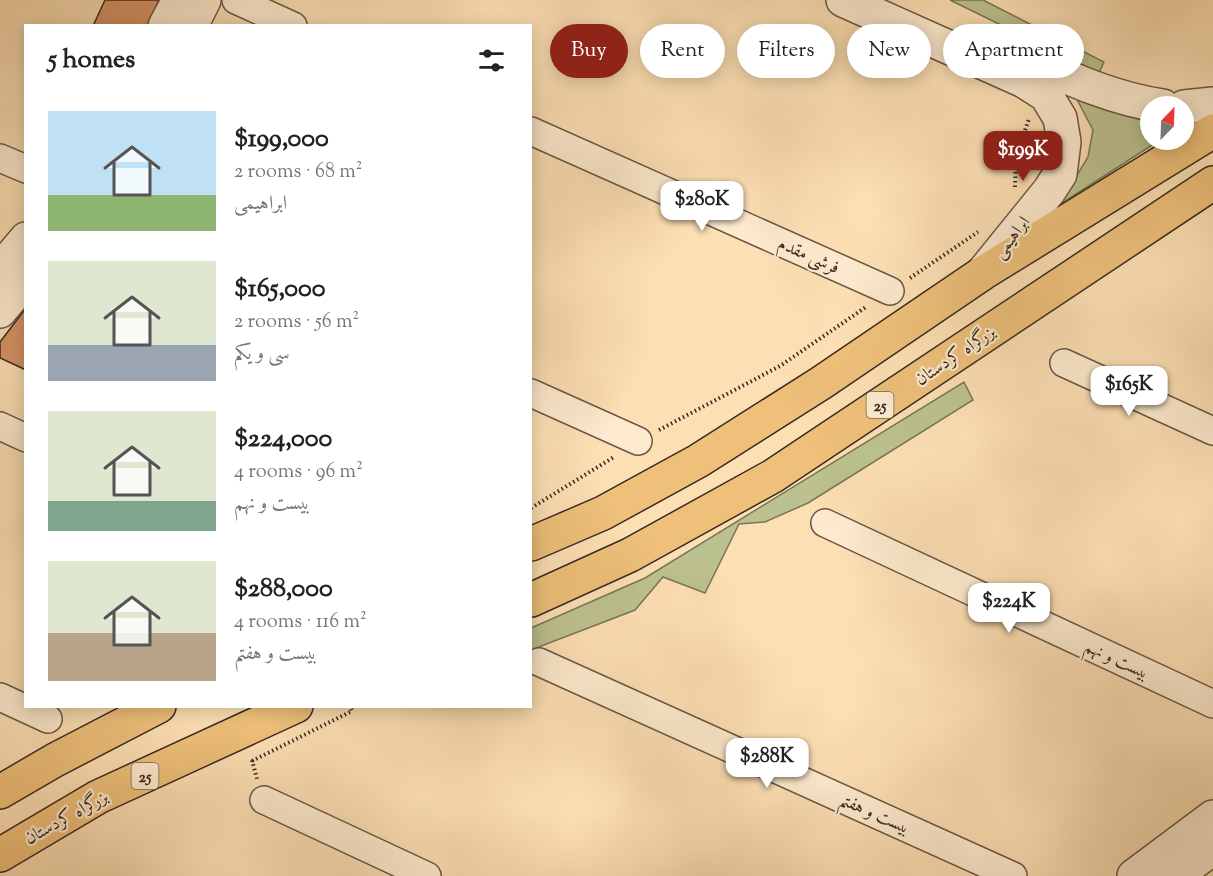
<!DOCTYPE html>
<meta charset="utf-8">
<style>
:root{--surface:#fff;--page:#f2f2f2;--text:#222;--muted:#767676;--accent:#8f2418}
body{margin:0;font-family:"Sorts Mill Goudy",Amiri,serif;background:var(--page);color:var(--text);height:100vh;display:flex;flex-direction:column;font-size:22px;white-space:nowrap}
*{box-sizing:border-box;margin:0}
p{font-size:20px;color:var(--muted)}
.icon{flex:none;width:33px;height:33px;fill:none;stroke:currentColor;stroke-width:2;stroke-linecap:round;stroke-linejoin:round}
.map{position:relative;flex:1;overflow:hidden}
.side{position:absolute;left:24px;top:24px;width:508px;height:684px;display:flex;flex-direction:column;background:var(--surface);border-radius:0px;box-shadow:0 3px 15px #0003}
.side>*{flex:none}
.banner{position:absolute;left:550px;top:24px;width:570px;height:54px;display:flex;gap:12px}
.needle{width:39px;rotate:23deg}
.controls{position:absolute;left:1140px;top:96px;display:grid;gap:12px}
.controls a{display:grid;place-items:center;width:54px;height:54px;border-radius:50%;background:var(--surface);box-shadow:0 3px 15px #0003;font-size:30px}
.price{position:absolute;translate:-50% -51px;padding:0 14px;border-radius:12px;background:#fff;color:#222;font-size:20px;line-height:39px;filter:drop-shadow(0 2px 3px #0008)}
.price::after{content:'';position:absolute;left:50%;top:36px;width:18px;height:14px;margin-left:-9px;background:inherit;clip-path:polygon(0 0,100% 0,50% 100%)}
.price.selected{background:var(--accent);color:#fff}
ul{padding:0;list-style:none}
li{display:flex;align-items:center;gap:18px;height:150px;padding:0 24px}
li span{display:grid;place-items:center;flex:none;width:168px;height:120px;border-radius:0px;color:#555}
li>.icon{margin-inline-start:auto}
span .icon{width:72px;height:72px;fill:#fffc;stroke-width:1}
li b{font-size:26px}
h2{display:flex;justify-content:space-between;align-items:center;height:72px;padding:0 24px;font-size:26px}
.chip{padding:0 21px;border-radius:27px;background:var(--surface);box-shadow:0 3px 15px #0003;font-size:21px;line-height:54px}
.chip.selected{background:var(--accent);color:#fff}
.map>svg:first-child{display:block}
.green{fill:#bcc28f;stroke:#7a7658;stroke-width:1.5}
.building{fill:#d69365;stroke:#382922;stroke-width:1.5}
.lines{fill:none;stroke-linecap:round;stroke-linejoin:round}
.minor-casing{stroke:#695646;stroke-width:30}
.tertiary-casing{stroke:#695646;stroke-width:36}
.trunk-casing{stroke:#382922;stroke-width:36}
.path{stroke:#382922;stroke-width:4;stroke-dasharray:1.5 3;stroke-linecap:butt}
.minor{stroke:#fdeace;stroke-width:27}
.tertiary{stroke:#fdeace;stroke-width:33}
.trunk{stroke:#eec07a;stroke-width:33}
.labels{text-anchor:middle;stroke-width:4.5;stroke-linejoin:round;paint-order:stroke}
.shield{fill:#fdeace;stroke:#736356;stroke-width:1.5}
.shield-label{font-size:16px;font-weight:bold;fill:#382922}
.street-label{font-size:18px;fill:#382922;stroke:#fdeace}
</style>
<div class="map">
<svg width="1213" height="876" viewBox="0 0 1213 876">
<rect width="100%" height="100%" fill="#fcdfb3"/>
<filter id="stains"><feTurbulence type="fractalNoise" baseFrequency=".00333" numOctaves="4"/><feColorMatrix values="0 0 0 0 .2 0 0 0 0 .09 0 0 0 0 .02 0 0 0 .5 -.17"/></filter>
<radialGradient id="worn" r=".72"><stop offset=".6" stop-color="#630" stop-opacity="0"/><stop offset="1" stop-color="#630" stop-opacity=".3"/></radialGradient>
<path class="green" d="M950,0H983L1104,62L1099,73Z
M1070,86L1150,114V140H1160L1059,205L1088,157L1093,130Z
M964,382L973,400L808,503L765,522L739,524L705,593L663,577L635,610L531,650V628L645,578Z"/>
<path class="building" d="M105,0H159L148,26H93Z
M26,308V370L0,358V342Z"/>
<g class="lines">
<defs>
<path id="minor" d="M236,0L293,26
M531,131L890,291
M0,158L26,169
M1064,363L1213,431
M531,393L638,441
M0,426L26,438
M825,523L1213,704
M539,662L1013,876
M0,697L48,719
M264,800L427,876"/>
<path id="tertiary" d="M843,0L1024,81L1046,95L1060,118L1064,142L1060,174L1049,191L985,270
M165,26L179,0
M191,26L204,0
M1004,49C1056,72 1106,98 1163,106
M1184,107L1213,104
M0,270L26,239
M0,311L26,280
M1134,876L1213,817
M1175,876L1213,848"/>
<path id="trunk" d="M531,544L603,513L698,461L821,383L983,273L1213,131
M531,600L630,555L773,476L1213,183
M0,792L55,760L159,706
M0,855L98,797L296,706"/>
</defs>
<use href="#minor" class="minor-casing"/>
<use href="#tertiary" class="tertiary-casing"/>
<use href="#trunk" class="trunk-casing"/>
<path class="path" d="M1015,187L1016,156L1029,119
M910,278L978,232
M659,430L780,366L866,307
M531,508L614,457
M252,760L257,779
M252,761L352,711L350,706"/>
<use href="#minor" class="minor"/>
<use href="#tertiary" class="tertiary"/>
<use href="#trunk" class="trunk"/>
</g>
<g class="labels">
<g class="shield">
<rect x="866.5" y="392" width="27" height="26" rx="4.5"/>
<rect x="131.5" y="763" width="27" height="26" rx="4.5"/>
</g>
<g class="shield-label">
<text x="880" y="411">25</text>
<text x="145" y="782">25</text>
</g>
<g class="street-label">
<text transform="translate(1011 237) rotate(-52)" y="6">ابراهیمی</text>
<text transform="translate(809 255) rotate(24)" y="6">فرشی مقدم</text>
<text transform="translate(955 355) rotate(-34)" y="6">بزرگراه کردستان</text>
<text transform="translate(1117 659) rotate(25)" y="6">بیست و نهم</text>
<text transform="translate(875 813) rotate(24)" y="6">بیست و هفتم</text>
<text transform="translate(66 817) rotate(-29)" y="6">بزرگراه کردستان</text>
</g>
</g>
<rect width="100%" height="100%" filter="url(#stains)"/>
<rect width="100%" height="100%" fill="url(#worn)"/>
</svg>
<div class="controls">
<a><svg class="needle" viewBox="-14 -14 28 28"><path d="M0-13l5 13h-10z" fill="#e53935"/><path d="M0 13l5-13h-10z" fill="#767676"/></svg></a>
</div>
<b class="price selected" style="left:1023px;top:182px">$199K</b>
<b class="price" style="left:702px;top:232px">$280K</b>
<b class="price" style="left:1129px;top:417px">$165K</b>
<b class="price" style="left:1009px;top:634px">$224K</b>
<b class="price" style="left:767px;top:789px">$288K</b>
<div class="banner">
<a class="chip selected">Buy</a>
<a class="chip">Rent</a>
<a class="chip">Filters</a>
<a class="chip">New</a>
<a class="chip">Apartment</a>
</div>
<section class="side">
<h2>5 homes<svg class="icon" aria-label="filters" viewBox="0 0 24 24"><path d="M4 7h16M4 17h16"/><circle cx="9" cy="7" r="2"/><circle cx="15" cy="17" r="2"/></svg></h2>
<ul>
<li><span style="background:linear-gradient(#bfe0f5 70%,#8fb573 0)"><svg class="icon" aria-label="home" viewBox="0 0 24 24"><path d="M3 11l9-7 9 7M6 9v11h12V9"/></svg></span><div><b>$199,000</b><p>2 rooms · 68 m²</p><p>ابراهیمی</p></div></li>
<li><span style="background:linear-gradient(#dfe7d0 70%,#9aa5b1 0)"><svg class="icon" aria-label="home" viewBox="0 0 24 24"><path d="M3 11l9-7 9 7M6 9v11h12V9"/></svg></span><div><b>$165,000</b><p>2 rooms · 56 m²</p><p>سی و یکم</p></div></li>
<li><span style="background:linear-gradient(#dfe7d0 75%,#7fa58c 0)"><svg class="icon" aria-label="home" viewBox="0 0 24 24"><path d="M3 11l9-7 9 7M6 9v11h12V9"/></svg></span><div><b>$224,000</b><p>4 rooms · 96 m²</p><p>بیست و نهم</p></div></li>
<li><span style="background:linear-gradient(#dfe7d0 60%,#b9a48a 0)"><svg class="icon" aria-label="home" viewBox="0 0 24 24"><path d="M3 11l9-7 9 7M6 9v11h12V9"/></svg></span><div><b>$288,000</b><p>4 rooms · 116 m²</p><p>بیست و هفتم</p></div></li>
</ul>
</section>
</div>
